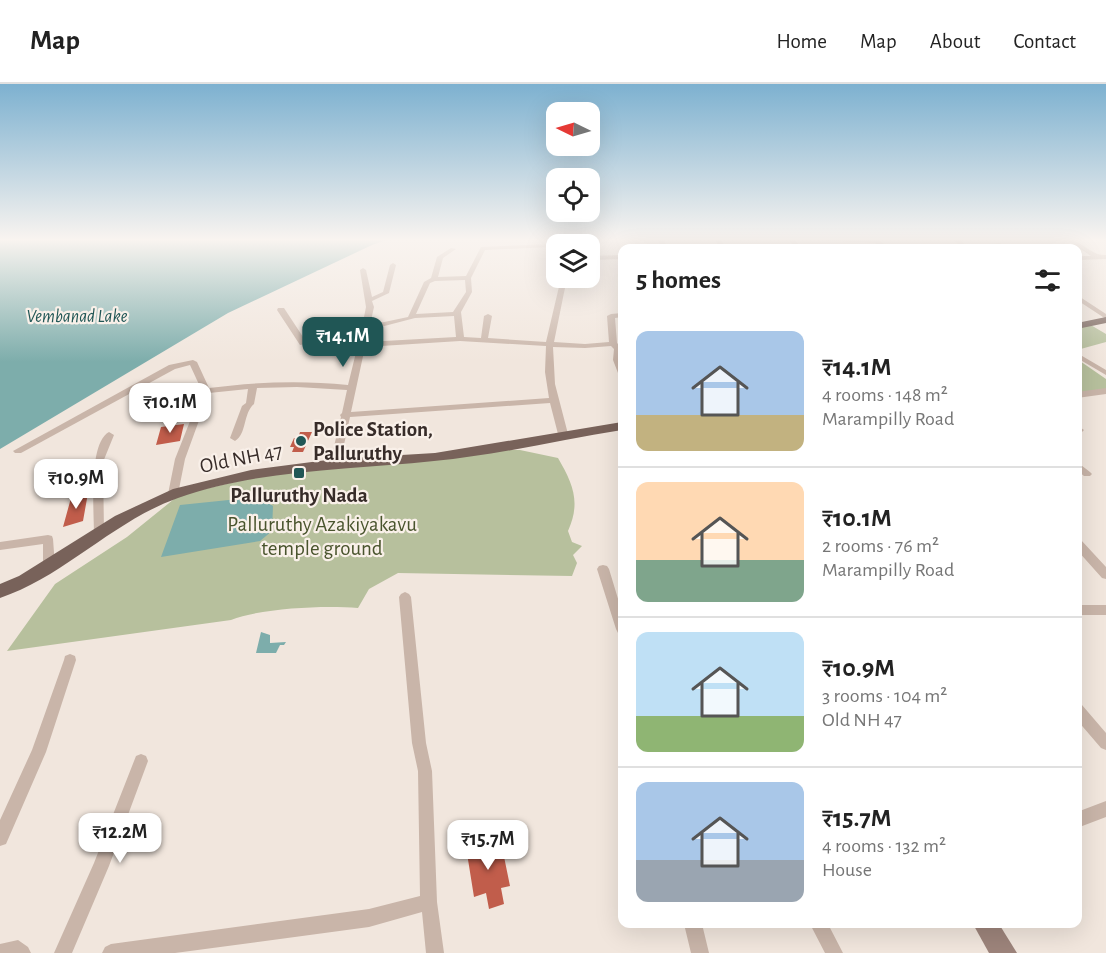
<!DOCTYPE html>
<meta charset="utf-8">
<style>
:root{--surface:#fff;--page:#f6f6f6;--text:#222;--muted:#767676;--line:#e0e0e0;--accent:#205655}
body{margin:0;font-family:"Alegreya Sans",sans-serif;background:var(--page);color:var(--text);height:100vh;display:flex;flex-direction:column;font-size:22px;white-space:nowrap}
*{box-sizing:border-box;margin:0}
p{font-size:20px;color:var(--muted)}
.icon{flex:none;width:33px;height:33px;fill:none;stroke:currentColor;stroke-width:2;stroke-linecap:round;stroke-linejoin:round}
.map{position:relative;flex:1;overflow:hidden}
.drawer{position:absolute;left:618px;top:160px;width:464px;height:684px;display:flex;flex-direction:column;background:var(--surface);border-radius:12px;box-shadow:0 6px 24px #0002}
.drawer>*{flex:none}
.needle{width:39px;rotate:275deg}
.buttons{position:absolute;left:546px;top:18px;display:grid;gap:12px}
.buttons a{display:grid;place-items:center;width:54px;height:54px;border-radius:12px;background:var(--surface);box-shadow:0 6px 24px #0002;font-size:30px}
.price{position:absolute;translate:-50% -51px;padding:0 14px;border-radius:12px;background:#fff;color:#222;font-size:20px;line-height:39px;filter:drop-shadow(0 2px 3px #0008)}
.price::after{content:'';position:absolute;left:50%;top:36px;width:18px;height:14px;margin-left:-9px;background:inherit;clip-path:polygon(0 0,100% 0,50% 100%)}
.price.on{background:var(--accent);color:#fff}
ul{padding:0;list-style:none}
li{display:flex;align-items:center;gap:18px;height:150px;padding:0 18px}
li+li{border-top:2px solid var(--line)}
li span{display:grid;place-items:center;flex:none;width:168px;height:120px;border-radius:12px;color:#555}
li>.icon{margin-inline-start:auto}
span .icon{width:72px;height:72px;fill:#fffc;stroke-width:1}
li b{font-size:26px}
h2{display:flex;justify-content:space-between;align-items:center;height:72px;padding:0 18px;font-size:26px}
header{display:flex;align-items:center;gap:36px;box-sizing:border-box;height:84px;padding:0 30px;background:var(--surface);border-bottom:2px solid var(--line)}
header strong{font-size:28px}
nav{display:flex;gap:33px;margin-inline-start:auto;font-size:21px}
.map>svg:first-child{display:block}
.green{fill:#b7c09d}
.water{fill:#7dadab}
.building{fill:#c15d4b}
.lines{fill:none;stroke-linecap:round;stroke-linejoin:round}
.street{fill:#c9b5a9;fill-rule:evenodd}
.secondary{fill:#9d847b;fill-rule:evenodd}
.primary{fill:#78625a;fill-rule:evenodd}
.poi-dot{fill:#205655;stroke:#f9f0e9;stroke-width:2}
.labels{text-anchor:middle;stroke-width:4.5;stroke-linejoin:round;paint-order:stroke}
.far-water-label{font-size:18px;font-style:italic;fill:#205655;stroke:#f9f0e9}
.poi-label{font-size:21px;font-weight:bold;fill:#372c29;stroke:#f9f0e9;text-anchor:start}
.street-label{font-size:21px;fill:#372c29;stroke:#f9f0e9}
.park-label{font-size:21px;fill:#49542d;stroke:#f9f0e9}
</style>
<header>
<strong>Map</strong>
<nav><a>Home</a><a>Map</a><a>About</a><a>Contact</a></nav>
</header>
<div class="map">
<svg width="1106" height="869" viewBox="0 0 1106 869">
<rect width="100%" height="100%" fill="#f1e6dd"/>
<path class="green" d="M1089,240L1106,250V258L1077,266V242Z
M1077,275L1106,295V305L1077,309Z
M478,366H520L558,374C573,400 581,418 568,447L572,458L582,462L573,471L577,479L572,492L398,489L369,505L358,524C324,521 262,524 231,536L7,567L55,500L127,453L179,411L264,391Z"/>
<path class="water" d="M0,156H386L372,161L228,229L0,365Z
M248,414L263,416L273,422L272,447L260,457L161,473L180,421Z
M261,548L270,551V559L286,558L284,561H280L276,569H256Z"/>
<path class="building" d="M184,340L180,357L156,361L161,343Z
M300,348H312L303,368H292L294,363H290L294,354H298Z
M88,409L83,437L63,443L71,414Z
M500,753L510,802L501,804L504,820L489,825L486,809L474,813L466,763Z"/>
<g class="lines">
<path class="street" d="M658,156H664L668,165H662Z
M715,156H721L727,165H721Z
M789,156H795L802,165H796Z
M818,156H879L891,165H884L875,159Z
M954,156H961L966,162L1000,159L1003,161L1000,163L963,165Z
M1067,156C1082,156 1091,172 1106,171V175L1077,176V172H1091Z
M552,160V162L550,163L485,166L471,194L472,208L461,228L464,253L481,254L484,232L488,230L492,232L488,254L546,258L561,194H567L554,258L585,260L609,258L607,232L611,230L622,229V233L615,234L617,259L622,264V291L618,289L613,276L614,265L611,262L585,264L553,263L555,300L568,350L566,352H560L558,350L550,319L350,333L340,379L335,382L330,379L341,333L340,331L342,329L347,306L297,303L257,304L254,320C243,329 247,350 235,357L230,354L242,322L246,319L248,305L209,309L185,375L178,410L173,413L168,410L175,375L202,307L190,281L175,285L21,369H15L13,367L169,281L193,276L197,278L209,304C255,298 301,296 348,301L361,248L300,261L277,226L278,224H284L305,256L362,243L366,223L360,186L363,184L366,186L372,213L383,208L390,181L393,179L396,181L389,209L372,217L374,223L370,241L408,233L424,198L431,194L437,173L451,164L456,165L443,174L438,193L466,192L481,163ZM465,196L466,208L453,228L416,230L430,199L435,197ZM454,232L456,253L366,258L369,246L415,234ZM460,257L546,262L545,288L549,314L351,328L365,263Z
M735,160H739L745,165H738L734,161Z
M622,171V175L590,176V172Z
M1077,211L1106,230V235L1077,216Z
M1077,269L1106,286V291L1077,274Z
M1106,304V310L1077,314V308Z
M1077,341L1084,346L1082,348H1077Z
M109,348L114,351L103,378L104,449L103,452H95L94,449C94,427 88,359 109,348Z
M1077,378L1090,388L1092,390L1090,392H1084L1077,386Z
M48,451L52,452L53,455L55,482L53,485H45L43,482V460L0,466V458Z
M1077,455L1081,456L1106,483V495L1102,494L1077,466Z
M603,481L607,482L609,485L622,528V550L618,549L616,545L597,485L599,482Z
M405,508L409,510L411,513L426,659L432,687L437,818L444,869H426L422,828L369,843L175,869H102L105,863L111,860L369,825L420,812L418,687L412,659L399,513L401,510Z
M1077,521H1106V531H1077Z
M70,570L75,572L76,576L46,668L6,760L0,762V736L32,666L64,576L65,572Z
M1077,620L1082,621L1106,649V666L1101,664L1077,636Z
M141,670L146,672L148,677L109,782L72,869H54L94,779L136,672Z
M1106,717V733L1077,744V728Z
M684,840H702L709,869H691Z
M810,840H828L843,869H825Z
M18,856L28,863L31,869H0V860Z"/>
<path class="secondary" d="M973,840H999L1017,869H989Z"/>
<path class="primary" d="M1106,233V239L1077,245V239Z
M622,338V346C560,356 497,371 434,377C349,386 260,385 178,414C113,437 65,492 0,514V500L19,492L115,432L173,405L251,386L335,375L435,369Z"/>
</g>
<linearGradient id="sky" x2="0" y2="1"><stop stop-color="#7db1d0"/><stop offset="0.56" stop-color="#f9f4f0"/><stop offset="1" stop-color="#f9f4f0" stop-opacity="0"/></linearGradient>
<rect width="1106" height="278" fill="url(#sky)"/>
<g class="poi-dot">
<circle cx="301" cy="357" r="6"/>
<rect x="293" y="383" width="12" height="12" rx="3"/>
</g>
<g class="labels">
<g class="far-water-label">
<text x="77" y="238">Vembanad Lake</text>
</g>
<g class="poi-label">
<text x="313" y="352">Police Station,<tspan x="313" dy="24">Palluruthy</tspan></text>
<text x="299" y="418" text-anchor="middle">Palluruthy Nada</text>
</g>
<g class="street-label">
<text transform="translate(241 374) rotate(-11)" y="7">Old NH 47</text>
</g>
<g class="park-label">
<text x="322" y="447">Palluruthy Azakiyakavu<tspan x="322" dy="24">temple ground</tspan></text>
</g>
</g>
</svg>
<div class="buttons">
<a><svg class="needle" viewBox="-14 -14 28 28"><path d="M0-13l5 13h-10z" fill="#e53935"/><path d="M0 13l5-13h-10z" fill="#767676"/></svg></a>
<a><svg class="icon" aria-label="locate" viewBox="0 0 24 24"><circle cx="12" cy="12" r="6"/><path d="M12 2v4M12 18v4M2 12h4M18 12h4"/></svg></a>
<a><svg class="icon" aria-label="layers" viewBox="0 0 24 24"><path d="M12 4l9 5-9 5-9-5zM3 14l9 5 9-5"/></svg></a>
</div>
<b class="price on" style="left:343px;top:284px">₹14.1M</b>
<b class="price" style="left:170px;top:350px">₹10.1M</b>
<b class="price" style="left:76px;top:426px">₹10.9M</b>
<b class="price" style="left:120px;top:780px">₹12.2M</b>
<b class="price" style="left:488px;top:787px">₹15.7M</b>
<section class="drawer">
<h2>5 homes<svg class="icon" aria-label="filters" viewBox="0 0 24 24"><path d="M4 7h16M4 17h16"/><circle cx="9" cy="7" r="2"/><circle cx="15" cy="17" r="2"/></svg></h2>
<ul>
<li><span style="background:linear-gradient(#a9c7e8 70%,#c2b280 0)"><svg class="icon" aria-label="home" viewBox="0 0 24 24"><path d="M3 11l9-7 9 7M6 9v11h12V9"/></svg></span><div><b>₹14.1M</b><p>4 rooms · 148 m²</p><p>Marampilly Road</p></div></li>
<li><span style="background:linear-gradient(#ffd9b3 65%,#7fa58c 0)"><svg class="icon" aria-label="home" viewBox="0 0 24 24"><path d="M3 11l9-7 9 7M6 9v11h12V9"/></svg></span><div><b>₹10.1M</b><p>2 rooms · 76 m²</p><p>Marampilly Road</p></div></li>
<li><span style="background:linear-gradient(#bfe0f5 70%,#8fb573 0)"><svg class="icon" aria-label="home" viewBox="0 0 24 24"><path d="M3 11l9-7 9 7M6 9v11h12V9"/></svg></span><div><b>₹10.9M</b><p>3 rooms · 104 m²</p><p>Old NH 47</p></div></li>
<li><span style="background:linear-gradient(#a9c7e8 65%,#9aa5b1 0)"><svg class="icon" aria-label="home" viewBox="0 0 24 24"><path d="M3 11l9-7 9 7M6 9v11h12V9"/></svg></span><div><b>₹15.7M</b><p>4 rooms · 132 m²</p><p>House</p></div></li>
</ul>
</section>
</div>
